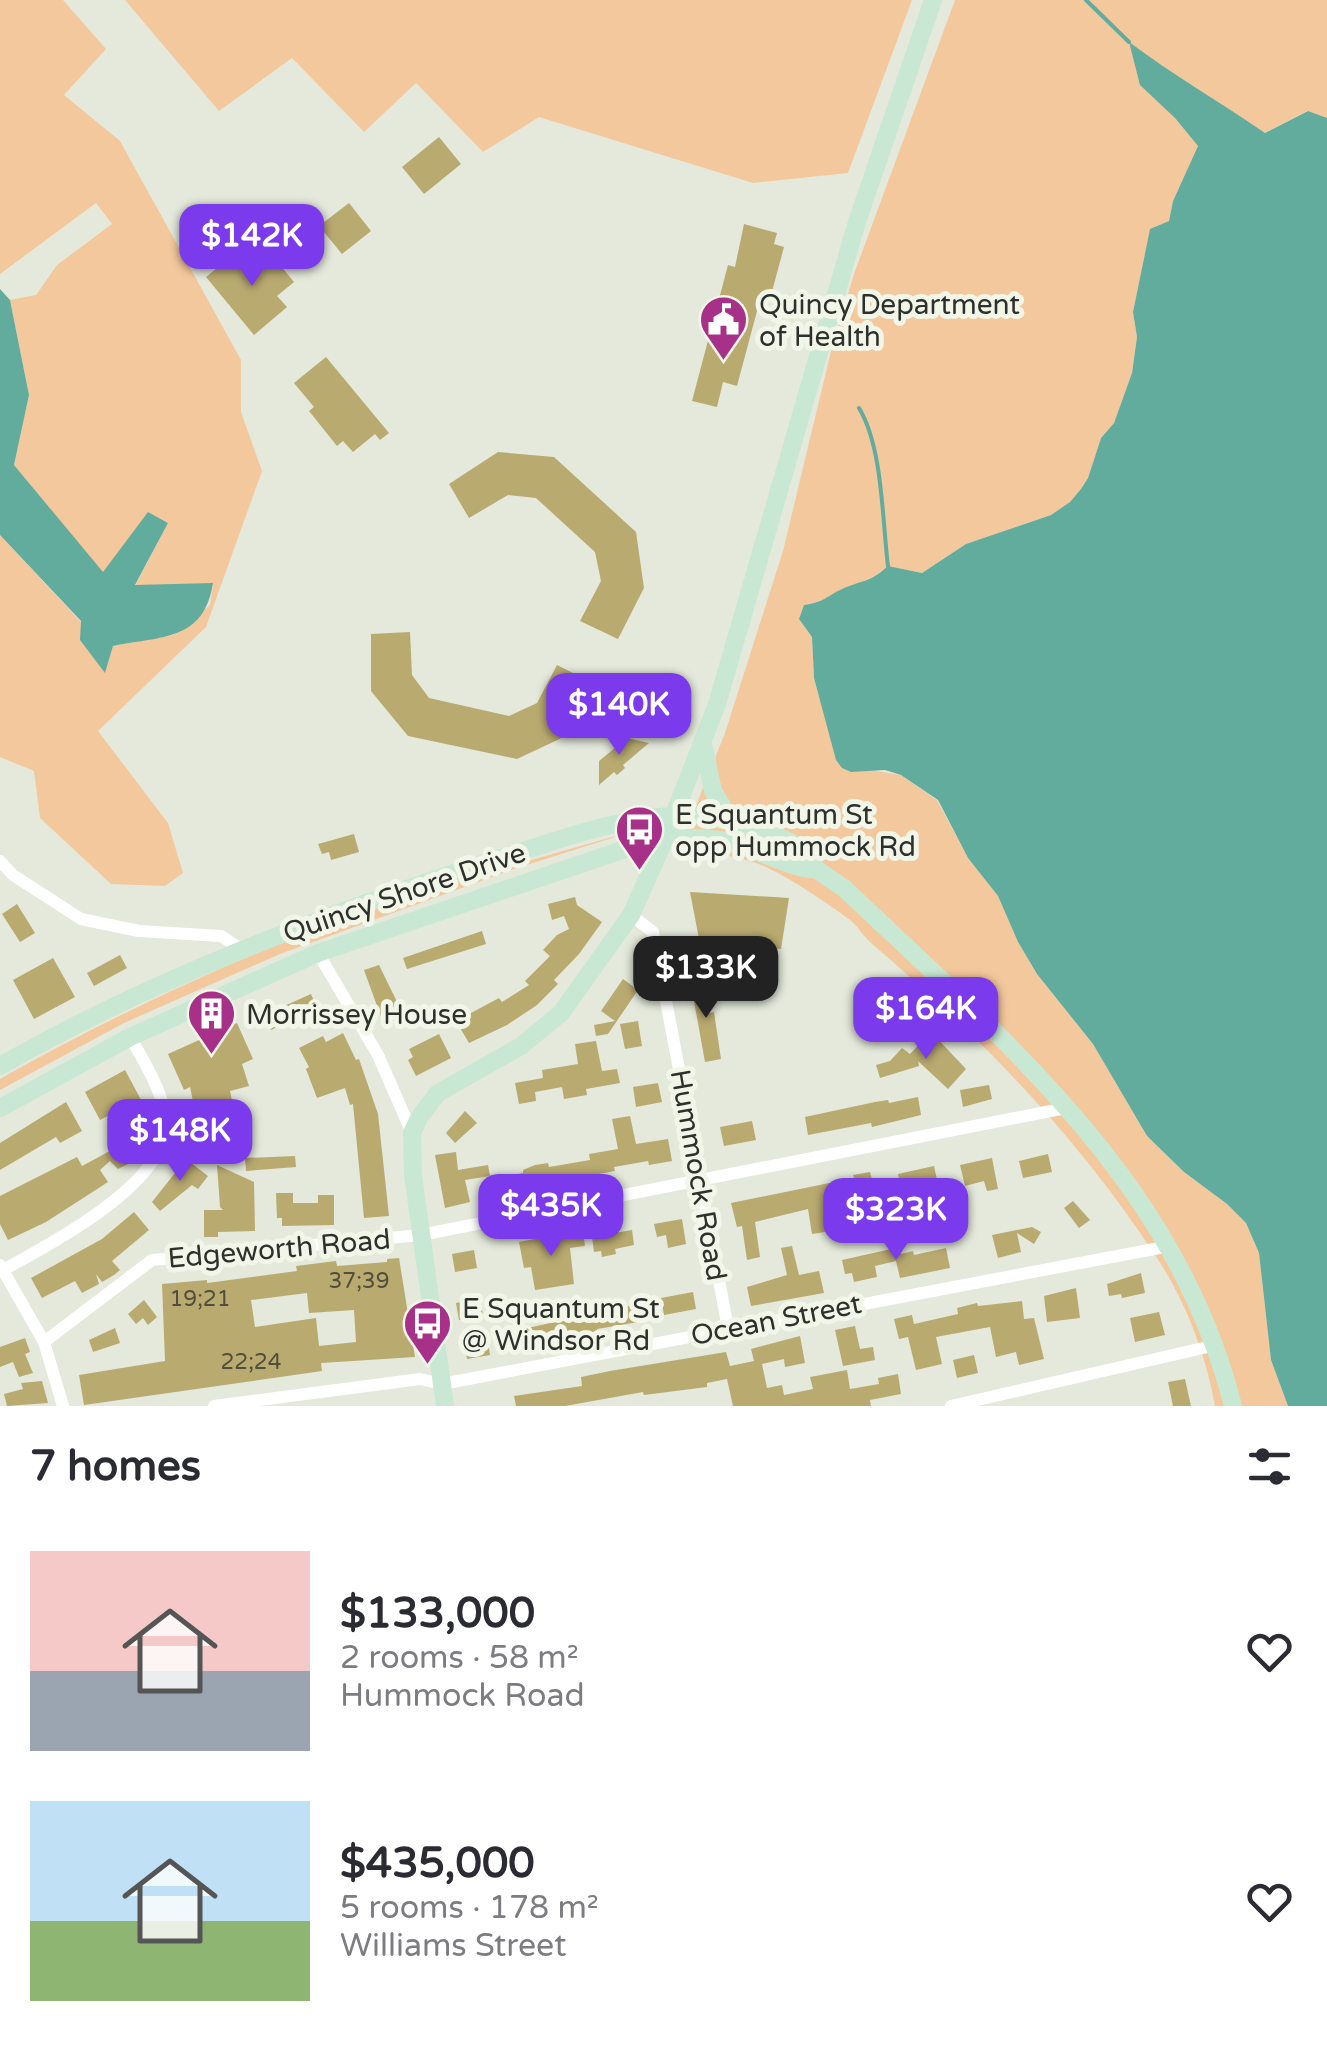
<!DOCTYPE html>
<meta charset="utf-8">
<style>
:root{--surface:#fff;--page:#f7f7f7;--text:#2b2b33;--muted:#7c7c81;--accent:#7c3aed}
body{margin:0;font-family:"Varela Round",sans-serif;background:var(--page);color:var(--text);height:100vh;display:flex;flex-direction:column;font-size:38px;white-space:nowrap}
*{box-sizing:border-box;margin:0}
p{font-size:32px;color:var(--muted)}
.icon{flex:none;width:55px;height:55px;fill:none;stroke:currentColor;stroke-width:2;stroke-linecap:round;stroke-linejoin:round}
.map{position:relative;height:1406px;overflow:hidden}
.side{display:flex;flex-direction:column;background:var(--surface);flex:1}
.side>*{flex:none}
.price{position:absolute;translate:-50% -85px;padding:0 22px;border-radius:20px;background:var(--accent);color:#fff;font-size:32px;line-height:65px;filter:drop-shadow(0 2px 5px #0008)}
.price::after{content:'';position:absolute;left:50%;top:60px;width:30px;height:22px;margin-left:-15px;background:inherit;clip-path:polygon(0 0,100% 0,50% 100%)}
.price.on{background:#222;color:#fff}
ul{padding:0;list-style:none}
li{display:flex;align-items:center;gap:30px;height:250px;padding:0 30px}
li span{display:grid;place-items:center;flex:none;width:280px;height:200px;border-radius:0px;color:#555}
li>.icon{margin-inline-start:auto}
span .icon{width:120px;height:120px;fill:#fffc;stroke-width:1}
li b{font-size:42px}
h2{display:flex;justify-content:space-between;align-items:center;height:120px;padding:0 30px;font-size:42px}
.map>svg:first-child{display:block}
.green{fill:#f4c89d}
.water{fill:#62ac9e}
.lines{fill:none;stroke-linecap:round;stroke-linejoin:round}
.stream{stroke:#62ac9e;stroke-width:4}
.building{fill:#b9aa70;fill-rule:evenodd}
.street{stroke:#fff;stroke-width:12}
.secondary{stroke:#c9e8d3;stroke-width:18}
.labels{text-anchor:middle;stroke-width:10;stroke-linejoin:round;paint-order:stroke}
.number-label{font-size:22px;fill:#514e3c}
.poi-label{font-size:28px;fill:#2e302b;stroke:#f1f6e8;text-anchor:start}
.street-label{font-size:28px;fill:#2e302b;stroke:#f1f6e8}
</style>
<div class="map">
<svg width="1327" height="1406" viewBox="0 0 1327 1406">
<rect width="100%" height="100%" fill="#e4e9db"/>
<path class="green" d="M0,0H63L106,49L64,95L120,141L241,360V412L262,471L206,627L98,731L168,823L183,873L165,886L111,884L40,818L34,771L0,757V535L81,622L105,672L113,646L173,635L210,605L213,584L135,586L168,523L148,513L103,573L14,465L29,395L10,300L36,295L57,265L112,224L96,203L0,274Z
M125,0H912L848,173L753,183L539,117L483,152L416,83L364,132L292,58L219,111Z
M955,0H1327V118L1307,111L1265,133L1129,44L1175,118L1198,146L1173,201L1169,221L1150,230L1133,312L1137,337L1132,373L1114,423L1101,438L1088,478L1081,489L1070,502L1051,515L966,544L922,573L888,566C870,582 863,580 843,589C825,597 825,602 804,605L799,619L812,637L814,678L832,742L870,770L901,775L937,800L968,858L998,896L1018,942L1037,974L1093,1044L1147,1136L1184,1172L1227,1204L1246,1223L1259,1253L1271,1360L1288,1406H1215C1206,1355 1186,1302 1157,1258C1079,1138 979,1035 871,943C863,936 858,926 850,920C827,903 792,879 766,867C738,855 707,851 677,853L725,733L783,551L832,347L854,274Z
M637,830L514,869L280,954L124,1023L0,1090V1079C88,1029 180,985 274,946C391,897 515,865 637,830Z"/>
<path class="water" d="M1129,42C1173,75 1220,102 1265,133L1308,111L1327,118V1406H1288L1271,1360L1259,1253L1246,1223L1227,1204L1184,1172L1147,1136L1093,1044L1037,974L1018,942L998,896L968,858L938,800L901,775L885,770L851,772L842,768L836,760L814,678L812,637L799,619L804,605C825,602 825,597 842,589C864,579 868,584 888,566L922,573L966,544L1051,515L1070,502L1081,489L1088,478L1101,438L1114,423L1132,373L1137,337L1133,312L1150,229L1169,221L1173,201L1198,146L1175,118L1140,85Z
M0,289L10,300L29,395L14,465L103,572L148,512L168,523L135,585L213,583C204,641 162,636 113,646L105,673L80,640L81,621L0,535Z"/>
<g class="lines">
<path class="stream" d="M1086,0L1129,42
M859,408C883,448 882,519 888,566"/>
</g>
<path class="building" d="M439,137L461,164L424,194L402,167Z
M349,203L371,231L342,254L319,226Z
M744,224L777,233L774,244L784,247L770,299L761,296L737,386L723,382L717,407L692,401L728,265L735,267Z
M239,250L253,267L270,253L294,282L277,296L287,307L254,335L206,277Z
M326,357L389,433L380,440L375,434L353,452L343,441L337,446L309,411L314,407L294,383Z
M498,452L554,457L636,532L644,588L618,639L580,621L601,581L595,552L536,498L508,495L469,518L449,484Z
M410,632L412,675L429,698L509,716L537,703L557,665L593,683L568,735L517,759L408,736L371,691V634Z
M627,738L649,743L623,765L625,768L617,775L614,772L599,785V761Z
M354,834L359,852L331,860L329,852L322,854L318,844Z
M690,892L789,898L781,949L700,944Z
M575,897L577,905L602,922L579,954L554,980L558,984L537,1005L507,1025L469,1043L456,1021L499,998L502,1002L529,985L525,981L550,956L543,950L557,935L569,929L564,916L552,920L548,904Z
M17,904L35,933L20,942L2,914Z
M482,931L486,944L407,969L403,958Z
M120,955L127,968L94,986L87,973Z
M53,958L75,997L34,1019L13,980Z
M379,965L404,1016L384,1025L364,970Z
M704,977L710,1013L714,1012L721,1059L705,1062L690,979Z
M623,979L638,990L608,1034L596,1036L594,1025L615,1021L601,1011Z
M311,994L317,1008L271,1030L264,1015Z
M638,1021L642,1046L625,1049L620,1024Z
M237,1023L253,1059L242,1064L249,1086L230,1091L237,1124H240L237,1137L213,1133L211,1151L189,1148L191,1129L199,1130L190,1087L184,1090L168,1054Z
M931,1032L966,1069L948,1089L918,1061L919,1066L880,1078L876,1065L890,1061L902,1048L910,1054Z
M343,1033L356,1060L359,1059L378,1114L389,1216L364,1218L353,1104L350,1105L345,1088L317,1098L306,1069L309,1067L299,1048L323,1036L326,1042Z
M439,1034L451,1058L416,1076L408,1060L413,1057L409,1049Z
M596,1041L602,1071L617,1069L620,1083L586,1089L587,1095L564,1099L562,1087L535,1092L536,1101L519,1104L515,1083L543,1078L542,1070L578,1064L575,1044Z
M125,1070L146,1109L134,1115L129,1105L100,1120L85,1092Z
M658,1083L662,1102L636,1107L633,1087Z
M989,1085L992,1099L963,1107L960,1090Z
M918,1097L921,1115L872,1127L871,1123L808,1135L805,1117L875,1102L888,1100L889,1103Z
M66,1102L82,1131L60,1143L56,1137L0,1170V1143Z
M465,1111L477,1123L455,1143L446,1133Z
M630,1116L636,1144L668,1139L672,1161L649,1165L648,1161L614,1167L615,1171L496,1193L493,1179L523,1173V1170L535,1165L548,1163L549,1167L590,1160L589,1154L618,1149L612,1119Z
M752,1121L756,1140L724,1146L720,1127Z
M121,1145L128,1164L118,1169L110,1161L100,1170L108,1182L46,1222L8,1240L0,1224V1196L77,1157L82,1166Z
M456,1152L458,1170L488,1165L490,1176L465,1180L470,1202L445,1208L435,1155Z
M1048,1154L1052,1172L1023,1178L1019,1161Z
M295,1156L296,1167L246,1171L245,1158Z
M992,1158L998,1189L987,1191L984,1181L965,1186L960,1165Z
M186,1159L208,1176L198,1189L192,1185L160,1211L152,1202Z
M217,1165L254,1182L255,1231L218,1232V1237H204V1210H223L220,1207Z
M934,1166L941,1198L945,1197L947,1210L906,1217L898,1174Z
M870,1172L872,1179L878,1178L885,1222L874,1224L869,1192L848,1197L852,1228L812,1234L808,1209L755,1222L760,1257L747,1260L742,1226L737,1227L731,1203L854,1178L853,1175Z
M276,1193H293V1203H318V1195H334V1225L282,1226V1218H277Z
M1073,1201L1090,1220L1079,1228L1064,1208Z
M134,1212L149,1230L112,1261L120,1270L114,1275L102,1282L96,1274L99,1284L82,1293L75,1281L42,1298L31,1278L102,1239Z
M682,1219L686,1244L668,1248L666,1235L657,1237L654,1224Z
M1032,1227L1041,1232L1034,1244L1017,1233L1021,1252L998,1258L992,1235Z
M583,1230L585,1246L570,1248L574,1284L535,1290L531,1267L524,1268L519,1242Z
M632,1230L634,1245L615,1249L616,1254L602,1257L601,1251L594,1252L592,1237Z
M792,1246L799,1275L819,1271L824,1293L751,1306L747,1287L787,1275L781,1248Z
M900,1247L901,1254L913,1251L914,1255L946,1248L950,1268L900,1278L896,1261L875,1266L877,1277L854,1282L852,1273L845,1274L842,1260Z
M474,1250L477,1268L455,1272L452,1254Z
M399,1258L415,1357L321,1363L322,1371L84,1405L79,1375L165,1361L162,1284L207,1280V1283L297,1271L296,1266L336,1261L337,1266L387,1262V1259ZM307,1293L309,1313L354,1310L356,1342L319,1346L316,1318L255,1327L251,1300Z
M1141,1273L1145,1293L1122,1298L1121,1294L1109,1296L1107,1284Z
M1076,1288L1080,1318L1047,1322L1044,1296Z
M693,1292L696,1309L664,1315L661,1298Z
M480,1298L483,1316L459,1320L456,1303Z
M144,1300L157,1317L148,1325L143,1318L136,1324L128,1314Z
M1022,1301L1024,1319L1034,1318L1044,1359L1019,1365L1016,1352L996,1357L990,1327L936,1337L942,1364L916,1370L908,1337L899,1339L894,1319L912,1315L914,1324L958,1314L957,1308L977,1303L978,1306Z
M593,1303L594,1312L635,1305L638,1322L597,1329L599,1340L577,1344V1341L513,1353L509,1332L569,1319L567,1307Z
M1159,1312L1165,1335L1135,1342L1130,1318Z
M855,1326L860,1349L873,1347L875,1360L843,1366L835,1330Z
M115,1328L120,1343L93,1352L89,1340Z
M487,1336L490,1355L467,1359L464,1340Z
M800,1336L805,1363L785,1367L784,1359L762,1364L767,1388L782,1385L784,1395L813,1389L810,1377L847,1370L850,1389L879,1384L878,1378L898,1374L901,1394L870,1400L871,1406H733L727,1379L707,1383V1387L644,1395L643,1392L565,1406H516L514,1396L582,1386L581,1377L610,1371L726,1352L730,1366L754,1361L751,1349Z
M25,1338L30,1352L25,1354L33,1373L19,1377L13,1362L0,1367V1347Z
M974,1355L978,1373L957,1378L953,1360Z
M1185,1379L1191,1406H1173L1168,1382Z
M42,1381L48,1403L7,1406L4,1394L23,1389L21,1383Z"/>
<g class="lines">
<path class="street" d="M0,861L13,875L81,919L139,931L221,936L241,949
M631,915L653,932L728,1328
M318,953L378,1055L412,1133
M0,1265L44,1342L63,1406
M3,1270C49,1245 168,1183 166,1123C165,1095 144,1061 130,1037
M44,1342L152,1260L421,1235L1066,1108
M214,1406L420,1379L442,1384L1170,1246
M951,1406L1216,1345"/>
<path class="secondary" d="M703,743L713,791L731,821
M0,1066C154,978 320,916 488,862C548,844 609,819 672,816C719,813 768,829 809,852L816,869L845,889C1006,1042 1176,1182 1233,1406
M0,1108L130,1037L318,953L640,844C666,840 692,836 719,840C745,843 800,873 816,869
M445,1406L413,1175L412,1133L420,1116L438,1093L521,1046L561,1013L631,915L664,841L717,704L857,222L933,0"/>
</g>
<defs>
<symbol id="civic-pin" viewBox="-11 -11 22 30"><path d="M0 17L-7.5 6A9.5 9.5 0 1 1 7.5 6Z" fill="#a73188" stroke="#f1f6e8"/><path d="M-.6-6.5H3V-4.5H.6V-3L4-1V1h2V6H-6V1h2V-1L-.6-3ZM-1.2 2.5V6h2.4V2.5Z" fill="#fff"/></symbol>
<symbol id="bus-pin" viewBox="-11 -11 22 30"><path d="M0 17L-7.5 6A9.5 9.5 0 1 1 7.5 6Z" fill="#a73188" stroke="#f1f6e8"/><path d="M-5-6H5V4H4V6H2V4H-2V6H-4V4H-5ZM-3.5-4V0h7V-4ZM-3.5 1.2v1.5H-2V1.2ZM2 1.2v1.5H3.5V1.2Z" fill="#fff"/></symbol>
<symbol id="building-pin" viewBox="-11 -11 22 30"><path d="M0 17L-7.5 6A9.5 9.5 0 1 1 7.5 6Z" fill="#a73188" stroke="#f1f6e8"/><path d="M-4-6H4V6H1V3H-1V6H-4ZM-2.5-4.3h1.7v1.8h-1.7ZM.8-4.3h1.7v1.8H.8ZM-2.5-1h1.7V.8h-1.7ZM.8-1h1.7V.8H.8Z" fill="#fff"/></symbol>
</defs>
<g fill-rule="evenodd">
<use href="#civic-pin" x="696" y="292" width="55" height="75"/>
<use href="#bus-pin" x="612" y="802" width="55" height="75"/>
<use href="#building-pin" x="184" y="986" width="55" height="75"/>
<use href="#bus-pin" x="400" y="1296" width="55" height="75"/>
</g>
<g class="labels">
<g class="number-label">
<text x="359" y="1288">37;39</text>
<text x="200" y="1306">19;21</text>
<text x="251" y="1369">22;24</text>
</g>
<g class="poi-label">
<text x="759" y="314">Quincy Department<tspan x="759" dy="32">of Health</tspan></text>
<text x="675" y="824">E Squantum St<tspan x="675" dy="32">opp Hummock Rd</tspan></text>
<text x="246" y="1024">Morrissey House</text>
<text x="462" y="1318">E Squantum St<tspan x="462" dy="32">@ Windsor Rd</tspan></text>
</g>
<g class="street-label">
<text transform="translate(404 892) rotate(-19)" y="10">Quincy Shore Drive</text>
<text transform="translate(699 1175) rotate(80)" y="10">Hummock Road</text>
<text transform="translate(279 1248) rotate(-5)" y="10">Edgeworth Road</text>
<text transform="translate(776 1319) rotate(-11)" y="10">Ocean Street</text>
</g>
</g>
</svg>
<b class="price" style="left:252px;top:289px">$142K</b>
<b class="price" style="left:619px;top:758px">$140K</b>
<b class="price on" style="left:706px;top:1021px">$133K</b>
<b class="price" style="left:926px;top:1062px">$164K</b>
<b class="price" style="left:180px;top:1184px">$148K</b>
<b class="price" style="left:551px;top:1259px">$435K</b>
<b class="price" style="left:896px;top:1263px">$323K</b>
</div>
<section class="side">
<h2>7 homes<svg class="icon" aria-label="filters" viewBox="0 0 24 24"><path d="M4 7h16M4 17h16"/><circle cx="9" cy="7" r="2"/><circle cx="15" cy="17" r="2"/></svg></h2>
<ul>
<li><span style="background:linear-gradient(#f6c9c9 60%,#9aa5b1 0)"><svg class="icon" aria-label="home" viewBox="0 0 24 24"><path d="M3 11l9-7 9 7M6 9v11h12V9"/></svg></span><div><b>$133,000</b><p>2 rooms · 58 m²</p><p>Hummock Road</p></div><svg class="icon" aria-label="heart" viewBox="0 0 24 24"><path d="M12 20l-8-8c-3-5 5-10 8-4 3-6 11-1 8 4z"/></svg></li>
<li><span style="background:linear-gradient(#bfe0f5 60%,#8fb573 0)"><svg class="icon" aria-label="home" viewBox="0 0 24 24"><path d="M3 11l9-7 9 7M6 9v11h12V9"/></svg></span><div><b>$435,000</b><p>5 rooms · 178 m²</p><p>Williams Street</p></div><svg class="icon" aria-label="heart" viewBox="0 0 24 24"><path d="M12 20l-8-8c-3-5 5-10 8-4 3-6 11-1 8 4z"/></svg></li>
</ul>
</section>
